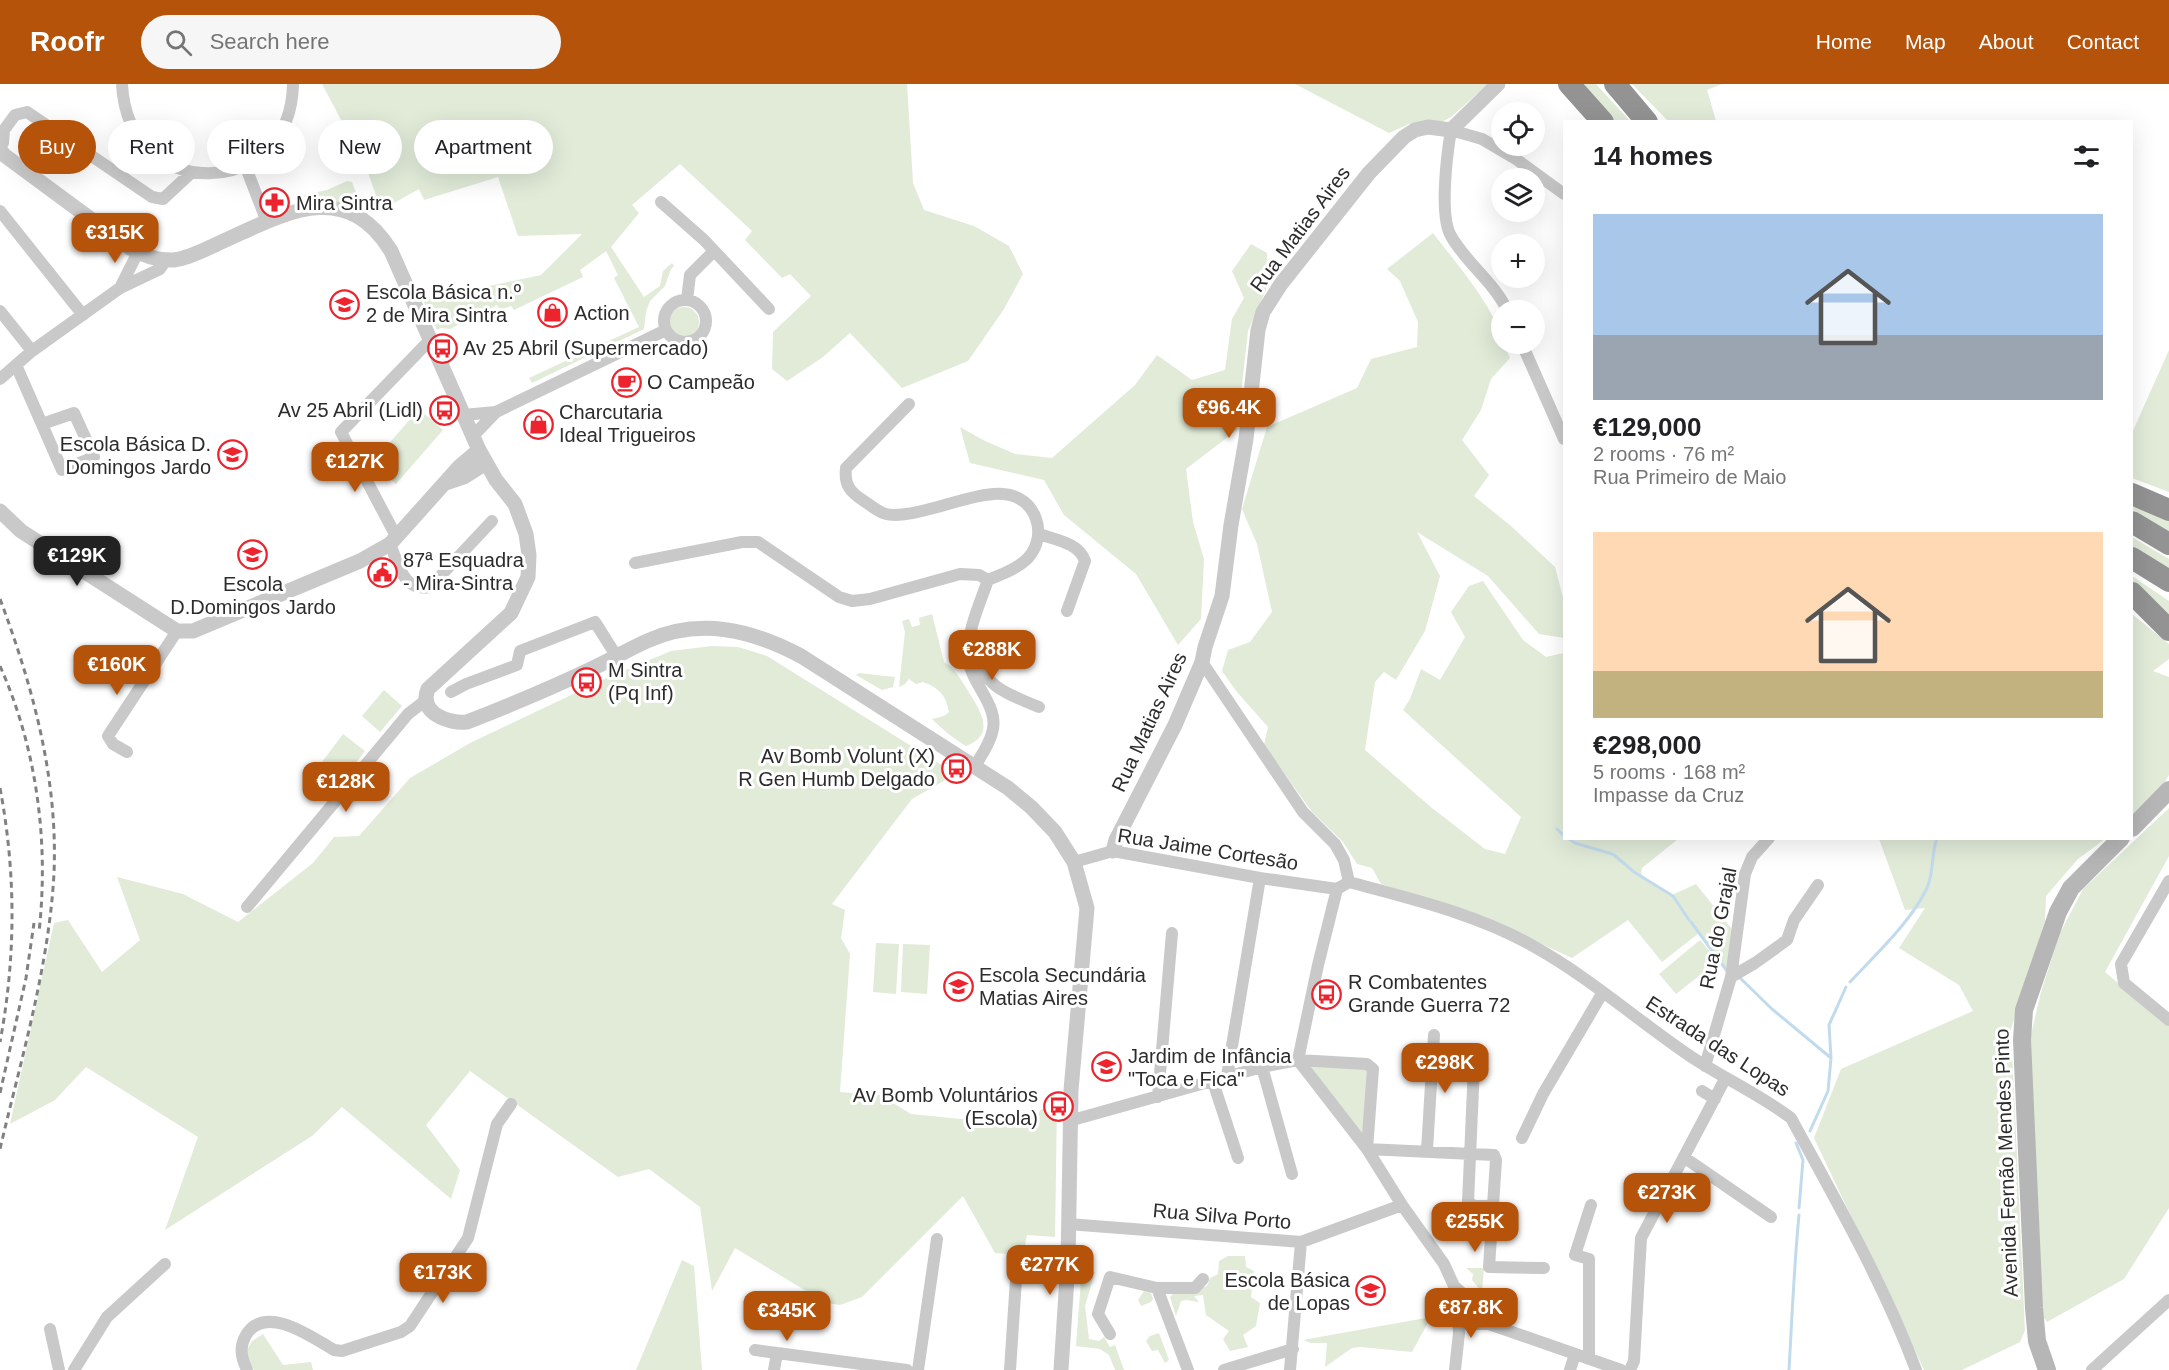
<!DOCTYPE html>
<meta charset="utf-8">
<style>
:root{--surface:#fff;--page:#f6f6f6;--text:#202124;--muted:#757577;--accent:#b45309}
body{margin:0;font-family:Helvetica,sans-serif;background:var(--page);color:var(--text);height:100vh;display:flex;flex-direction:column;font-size:22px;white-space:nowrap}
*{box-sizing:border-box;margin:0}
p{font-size:20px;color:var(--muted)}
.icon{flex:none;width:33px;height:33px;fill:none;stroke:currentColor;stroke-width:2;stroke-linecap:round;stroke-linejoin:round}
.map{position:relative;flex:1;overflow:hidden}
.panel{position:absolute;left:1563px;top:36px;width:570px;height:720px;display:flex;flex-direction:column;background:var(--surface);border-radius:0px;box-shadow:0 6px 24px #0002}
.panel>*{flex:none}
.top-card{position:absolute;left:18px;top:36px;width:570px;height:54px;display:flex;gap:12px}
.fabs{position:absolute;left:1491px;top:18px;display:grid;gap:12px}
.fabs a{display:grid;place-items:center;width:54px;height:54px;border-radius:50%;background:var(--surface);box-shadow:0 6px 24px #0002;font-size:30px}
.price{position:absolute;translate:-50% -51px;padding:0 14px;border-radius:12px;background:var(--accent);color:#fff;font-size:20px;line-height:39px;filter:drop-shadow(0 2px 3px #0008)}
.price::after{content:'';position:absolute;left:50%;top:36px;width:18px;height:14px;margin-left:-9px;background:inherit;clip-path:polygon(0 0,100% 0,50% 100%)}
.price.active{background:#222;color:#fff}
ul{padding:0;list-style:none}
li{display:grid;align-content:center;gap:12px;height:318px;padding:0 30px}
li span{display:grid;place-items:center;height:186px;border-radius:0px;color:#555}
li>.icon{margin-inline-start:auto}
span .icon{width:108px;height:108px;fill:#fffc;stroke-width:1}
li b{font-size:26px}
h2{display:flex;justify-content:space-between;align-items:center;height:72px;padding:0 30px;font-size:26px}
.tag{padding:0 21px;border-radius:27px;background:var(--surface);box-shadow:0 6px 24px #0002;font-size:21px;line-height:54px}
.tag.active{background:var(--accent);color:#fff}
header{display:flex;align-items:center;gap:36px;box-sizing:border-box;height:84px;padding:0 30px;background:var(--accent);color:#fff}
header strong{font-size:28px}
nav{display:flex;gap:33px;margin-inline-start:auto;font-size:21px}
.search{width:420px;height:54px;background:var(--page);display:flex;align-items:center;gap:15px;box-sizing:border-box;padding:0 21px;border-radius:33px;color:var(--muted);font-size:22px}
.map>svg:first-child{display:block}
.green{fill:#e1ebd8}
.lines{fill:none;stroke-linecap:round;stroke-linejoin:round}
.stream{stroke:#c2dbec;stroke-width:3}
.minor{stroke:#c9c9c9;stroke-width:12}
.tertiary{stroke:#c9c9c9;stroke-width:15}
.secondary{stroke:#b6b6b6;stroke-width:18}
.motorway{stroke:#939393;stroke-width:22}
.rail{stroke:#818181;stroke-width:3;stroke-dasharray:6 4.5;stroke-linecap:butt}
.labels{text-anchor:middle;stroke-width:6;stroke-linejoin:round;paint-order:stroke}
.poi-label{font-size:20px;fill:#2c2c2c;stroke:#fff;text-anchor:start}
.street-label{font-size:20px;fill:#2c2c2c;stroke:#fff}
</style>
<header>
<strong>Roofr</strong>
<div class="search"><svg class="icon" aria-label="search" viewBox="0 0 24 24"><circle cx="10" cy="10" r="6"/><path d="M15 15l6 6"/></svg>Search here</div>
<nav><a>Home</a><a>Map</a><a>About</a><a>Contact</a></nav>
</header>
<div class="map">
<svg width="2169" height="1286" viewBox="0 0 2169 1286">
<rect width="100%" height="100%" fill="#fff"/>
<path class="green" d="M322,0H907L913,99L924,126L974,142L1009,162L1023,190L1004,225L968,277L902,304L850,249L823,273L787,297L772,285L773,248L811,212L790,190L782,194L745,156L752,147L680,80L632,121L639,129L611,163L644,213L660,202L663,187L672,179L674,182L671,185L665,202L650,217L646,228L644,245L532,299L529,294L639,243L614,194L618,191L606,167L580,186L583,193L514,226L511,222L500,226L497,221L450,245L441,244L437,246L423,216L541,191L582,150L518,152L498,93L424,116L419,105L381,126L366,83Z
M1295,0H1488L1451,33L1436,41L1409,40L1389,49Z
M1580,0H1596L1630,37H1614Z
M1632,0H1722L1707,6L1716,37H1668Z
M347,97L352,98L362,125C342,118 327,113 306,117L304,111L327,106Z
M1433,149C1451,173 1501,230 1502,260H1504L1510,274L1491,295L1481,326L1462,356L1489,391L1474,412L1511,442L1555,483L1564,517V554L1539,550L1488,492L1417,448L1440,492L1425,547L1396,596L1384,588L1375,598L1365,666L1432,724L1485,765L1505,770L1521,733L1403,626L1410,615L1421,585L1440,596L1465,553L1451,528L1469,502L1483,497L1523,556L1546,573L1564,569V754L1678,755L1642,784L1641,790L1670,812L1696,800L1735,849L1727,885L1699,849L1662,878L1628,836L1572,874L1470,827L1381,800L1372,784L1357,780L1343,758L1312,728L1264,661L1268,643L1237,608L1222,587L1228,566L1250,558L1272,528L1257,460L1242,425L1267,343L1357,304L1371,275L1417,263L1418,238L1400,197L1387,185Z
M1251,160L1267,169L1266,206L1248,247L1237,346L1186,385L1193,438L1204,475L1201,535L1178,561L1136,490L1064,431L1044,396L970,379L960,343L983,356L1015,370L1052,374L1135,301L1157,271L1192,296L1225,286L1232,235L1244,214L1232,187Z
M669 238a15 15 0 1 1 30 0a15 15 0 1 1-30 0Z
M2169,266V408L2132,394V349Z
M419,325L443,346L396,400L372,379Z
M2132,418L2169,433V448L2132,425Z
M2132,453L2169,475V488L2132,466Z
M2132,492L2169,517V541L2132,504Z
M932,530L944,578C955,584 961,596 968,607C981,627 996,651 966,662C953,654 943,646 932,635L944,632L949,628C946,611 939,604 923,598L916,600L909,595L905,600L899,603L905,548L902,537L909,535L912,543L920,541L919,534Z
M2132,530L2169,560V575L2153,587L2169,593V691L2159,708L2132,734Z
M712,562L738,563L767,572L956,690L912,715L832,820L845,826L841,854L850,870L840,1008L880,1011L911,1030L1031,1042L1040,1026L1057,1019L1055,1153L1027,1151L1023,1171L995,1169L963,1112L862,1213L840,1221L826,1219L735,1164L712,1207L700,1123L649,1085L618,1093L470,987L426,1041L460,1086L451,1115L342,1023L312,1052L165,1146L198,1053L86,983L55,1016L10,1040L54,839L68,836L102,888L140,856L117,793L183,810L238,838L313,779L334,753L359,752L410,694L470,659L609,593L671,567Z
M859,589L895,593L893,603L882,606L856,591Z
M384,606L402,622L380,648L362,632Z
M343,650L365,667L334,707L313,690Z
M2169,724V772L2105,888L2169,942V1124L2124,1195L2047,1238L2041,1230L2029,959L2041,908L2060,849L2083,805Z
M1879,755H2105L2078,775L2046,812L2045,837L2011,945L2025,1246L2020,1258L1962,1286H1924L1814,1054L1841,985L1973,927L1959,901L1899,864L1925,824L1905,826Z
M1700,856L1718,877L1676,910L1659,890Z
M876,859L899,860L896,910L873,908Z
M903,860L930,861L927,910L901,908Z
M1309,980L1368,984L1363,1054Z
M1228,1172H1245L1246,1183L1254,1187L1251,1213L1260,1219L1256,1242L1243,1251L1248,1263L1230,1267L1223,1255L1229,1247L1206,1231L1203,1211L1194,1212L1199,1218L1186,1216L1181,1217L1176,1232L1170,1213L1173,1210L1195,1207L1207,1202L1210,1194L1218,1190L1219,1177Z
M682,1176L694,1182L702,1286H636Z
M1082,1183L1095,1188L1085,1222L1089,1255L1099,1257L1104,1253L1110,1263L1115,1261L1124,1286H1115L1109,1271L1100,1265L1076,1262Z
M1466,1184H1484L1482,1208L1472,1196L1473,1190Z
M1144,1207L1151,1209L1153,1215L1151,1218L1141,1222L1138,1216Z
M1431,1233L1412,1268L1361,1263L1352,1264L1325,1283L1327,1259H1311L1303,1256Z
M1159,1249L1169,1276L1165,1279L1158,1266L1152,1267L1146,1257L1150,1252Z
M263,1250L283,1281L311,1278L313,1286H254L247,1277L246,1268L252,1257Z"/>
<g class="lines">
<path class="stream" d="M1557,745L1564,752
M1568,754L1575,759L1612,770
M1614,771L1626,781
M1627,782L1634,788L1673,812L1689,836
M1691,838L1727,887
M1739,893L1772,925L1831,974L1828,1007L1810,1047
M1850,898C1875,871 1911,838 1927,804C1934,789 1931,770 1937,754
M1831,974L1829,941L1846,903
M1796,1059L1803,1076L1799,1124
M1789,1286C1792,1234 1794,1182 1799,1131"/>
<path class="minor" d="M122,0C128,121 291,117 293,0
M0,63L3,59L4,46L15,31L27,28L152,113L163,115L192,88
M245,81L267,138
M661,118L704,156L769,225
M0,127L83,231
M120,204L138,168
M687,216L690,191L714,167
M664 237a21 21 0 1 1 42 0a21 21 0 1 1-42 0Z
M1507,226C1494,198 1466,179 1451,152C1439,132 1447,70 1451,46L1482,55L1516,75L1564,110
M0,227L32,267L120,204L160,185L166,176
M1522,260L1564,355
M16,281L62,386L94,373L74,329L42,340
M0,295L32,267
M909,320L846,384C844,401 850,408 864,417C870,421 876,426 883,429C908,439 971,407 1003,410C1036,412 1049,451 1028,474C1017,485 1002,490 988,496
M463,331L496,328
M473,352L496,328L666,246
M1039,450C1056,456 1079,459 1085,477L1067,527
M397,454L341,348L430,256
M390,460C399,481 403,508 430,503L492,437
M635,479L742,458H758L839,513L852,517L870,515L960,490L979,491L988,496
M975,569C983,603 1010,611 1039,623
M1202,578L1303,728L1335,760L1344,776L1349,798
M451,608L466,600L517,581L520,567L595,538L617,573
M127,668L113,660L108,652L177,547
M975,682C981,672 989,661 992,649C1001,622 969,599 968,572C967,547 980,519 988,496
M1074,778L1113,767L1260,794L1337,805
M2169,797L2121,880L2124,899L2169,936
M1337,805L1349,798C1411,815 1477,830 1533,862C1589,893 1637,936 1690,972C1723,994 1759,1010 1791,1034C1836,1117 1883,1198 1916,1286
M247,823L408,630L426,616
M1731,893L1755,879L1787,856L1794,836L1818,801
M1298,976L1367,1065L1402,1121L1444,1180L1454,1202L1458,1230L1459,1249L1455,1286
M1298,976L1318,881L1337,805
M1474,982L1468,1118L1474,1122H1492
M1705,982L1731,893L1745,790L1752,773L1769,754
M1262,983L1292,1090
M1227,992L1260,794
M1213,998L1238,1074
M1702,1007L1715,1015
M1158,1013L1172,849
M1069,1037L1262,983L1298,976L1367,980L1373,985L1367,1065L1494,1071L1496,1076L1489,1183L1544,1184
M1522,1054L1543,1010L1603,908
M1427,1066L1434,951
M1685,1074L1771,1133
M1068,1140L1301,1158L1402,1121
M1454,1202L1480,1225
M1157,1204H1195L1203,1195
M1458,1230L1470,1224L1480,1225L1485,1231L1489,1240
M1458,1237L1468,1240H1489L1621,1286
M50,1245L59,1286
M1110,1250L1098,1230L1110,1193L1157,1204L1188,1286
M755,1266L777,1269L774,1286
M777,1269L907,1286
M1589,1275V1175L1575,1171L1591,1121
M74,1286L107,1233L165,1180
M247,1286C241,1273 239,1263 246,1251C266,1219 313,1254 334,1266L342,1267L401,1248L410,1242L468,1154L497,1040L511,1020
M918,1286L937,1155
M1010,1286L1017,1180
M1224,1286L1293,1265
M1290,1286L1301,1158
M1570,1286L1575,1270
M1630,1286L1634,1277L1641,1154L1725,995
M2092,1286L2169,1216"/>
<path class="tertiary" d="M0,66L4,71L130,164C144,172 158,177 174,176C189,174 204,166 217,160C280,132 344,91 391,167L479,366L496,396L515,420L526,450L529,471L528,493L511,529L428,605C418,629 449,640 467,638C508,622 549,605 589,586C609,577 627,566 647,557C700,533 752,546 801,572L1008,704L1031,723L1055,748L1074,778L1087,824L1071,1006L1068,1178L1061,1286
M446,399L464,393L486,379
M0,427L21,447L177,547H193L360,477L390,460L459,383L479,366
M1113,767L1116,756L1175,641L1202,578L1205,563L1222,512L1231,441L1246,355L1258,246L1263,228L1281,200L1369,89L1404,53L1415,46L1428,43L1451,46L1498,0"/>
<path class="secondary" d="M2132,744L2169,706
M2047,1286L2037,1257L2034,1224L2022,956L2024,926L2058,828L2071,804L2121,754"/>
<path class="motorway" d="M1569,0L1603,38
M1615,0L1647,38
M2132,410L2169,426
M2132,438L2169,460
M2132,474L2169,497
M2132,509L2169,546"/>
<path class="rail" d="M0,515C33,603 58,695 54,789C49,883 21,975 0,1065
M0,582C37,665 49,758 39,848
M0,704C16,789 16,873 0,958
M0,1009L26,894L34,839"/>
</g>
<defs>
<symbol id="pharmacy-ring" viewBox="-11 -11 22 22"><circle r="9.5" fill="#fff" stroke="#ed232e" stroke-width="1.5"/><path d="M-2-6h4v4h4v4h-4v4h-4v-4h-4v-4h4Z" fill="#ed232e"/></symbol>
<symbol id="school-ring" viewBox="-11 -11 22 22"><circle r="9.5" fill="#fff" stroke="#ed232e" stroke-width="1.5"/><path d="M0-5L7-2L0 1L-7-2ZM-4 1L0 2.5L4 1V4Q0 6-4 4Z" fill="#ed232e"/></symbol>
<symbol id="shop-ring" viewBox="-11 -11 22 22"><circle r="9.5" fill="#fff" stroke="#ed232e" stroke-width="1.5"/><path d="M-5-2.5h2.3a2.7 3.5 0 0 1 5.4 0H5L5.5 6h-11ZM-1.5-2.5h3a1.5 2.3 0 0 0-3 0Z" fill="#ed232e"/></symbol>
<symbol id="bus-ring" viewBox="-11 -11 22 22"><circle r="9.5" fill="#fff" stroke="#ed232e" stroke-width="1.5"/><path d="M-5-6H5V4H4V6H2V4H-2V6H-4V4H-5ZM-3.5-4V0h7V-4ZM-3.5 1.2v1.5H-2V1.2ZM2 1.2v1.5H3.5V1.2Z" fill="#ed232e"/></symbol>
<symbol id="cafe-ring" viewBox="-11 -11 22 22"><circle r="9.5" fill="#fff" stroke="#ed232e" stroke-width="1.5"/><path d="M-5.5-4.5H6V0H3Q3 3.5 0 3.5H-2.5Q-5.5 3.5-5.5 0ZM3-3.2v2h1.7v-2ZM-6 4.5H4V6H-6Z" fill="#ed232e"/></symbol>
<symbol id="civic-ring" viewBox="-11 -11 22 22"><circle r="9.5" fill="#fff" stroke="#ed232e" stroke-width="1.5"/><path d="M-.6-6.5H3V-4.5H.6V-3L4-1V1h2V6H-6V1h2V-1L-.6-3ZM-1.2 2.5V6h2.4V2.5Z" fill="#ed232e"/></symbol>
</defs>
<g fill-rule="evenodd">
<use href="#pharmacy-ring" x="258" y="102" width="33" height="33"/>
<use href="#school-ring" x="328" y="204" width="33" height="33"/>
<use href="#shop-ring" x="536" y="212" width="33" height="33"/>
<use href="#bus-ring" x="426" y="248" width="33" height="33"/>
<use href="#cafe-ring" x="610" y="282" width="33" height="33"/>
<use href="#bus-ring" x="428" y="310" width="33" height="33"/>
<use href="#shop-ring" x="522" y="324" width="33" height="33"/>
<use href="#school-ring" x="216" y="354" width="33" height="33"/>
<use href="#school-ring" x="236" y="454" width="33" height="33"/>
<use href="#civic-ring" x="366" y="472" width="33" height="33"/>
<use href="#bus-ring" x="570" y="582" width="33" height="33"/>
<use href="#bus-ring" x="940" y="668" width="33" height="33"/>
<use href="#school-ring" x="942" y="886" width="33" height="33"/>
<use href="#bus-ring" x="1310" y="894" width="33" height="33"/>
<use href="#school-ring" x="1090" y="966" width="33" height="33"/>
<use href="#bus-ring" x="1042" y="1006" width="33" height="33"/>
<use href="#school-ring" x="1354" y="1190" width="33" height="33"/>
</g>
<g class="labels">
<g class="poi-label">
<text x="296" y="126">Mira Sintra</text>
<text x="366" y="215">Escola Básica n.º<tspan x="366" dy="23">2 de Mira Sintra</tspan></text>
<text x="574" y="236">Action</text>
<text x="463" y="271">Av 25 Abril (Supermercado)</text>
<text x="647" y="305">O Campeão</text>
<text x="423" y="333" text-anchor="end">Av 25 Abril (Lidl)</text>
<text x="559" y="335">Charcutaria<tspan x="559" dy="23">Ideal Trigueiros</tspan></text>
<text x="211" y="367" text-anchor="end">Escola Básica D.<tspan x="211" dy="23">Domingos Jardo</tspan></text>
<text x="403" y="483">87ª Esquadra<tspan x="403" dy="23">- Mira-Sintra</tspan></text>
<text x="253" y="507" text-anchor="middle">Escola<tspan x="253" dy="23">D.Domingos Jardo</tspan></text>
<text x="608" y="593">M Sintra<tspan x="608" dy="23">(Pq Inf)</tspan></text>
<text x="935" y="679" text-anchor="end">Av Bomb Volunt (X)<tspan x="935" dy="23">R Gen Humb Delgado</tspan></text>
<text x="979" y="898">Escola Secundária<tspan x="979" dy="23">Matias Aires</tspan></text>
<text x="1348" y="905">R Combatentes<tspan x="1348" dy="23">Grande Guerra 72</tspan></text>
<text x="1128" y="979">Jardim de Infância<tspan x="1128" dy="23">"Toca e Fica"</tspan></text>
<text x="1038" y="1018" text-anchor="end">Av Bomb Voluntários<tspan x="1038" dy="23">(Escola)</tspan></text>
<text x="1350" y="1203" text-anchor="end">Escola Básica<tspan x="1350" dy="23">de Lopas</tspan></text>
</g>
<g class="street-label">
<text transform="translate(1300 145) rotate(-53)" y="7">Rua Matias Aires</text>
<text transform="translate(1149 638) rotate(-65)" y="7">Rua Matias Aires</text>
<text transform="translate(1208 765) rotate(9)" y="7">Rua Jaime Cortesão</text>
<text transform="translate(1718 844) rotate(-79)" y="7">Rua do Grajal</text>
<text transform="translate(1718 962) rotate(33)" y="7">Estrada das Lopas</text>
<text transform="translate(2006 1079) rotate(-92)" y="7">Avenida Fernão Mendes Pinto</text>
<text transform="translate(1222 1132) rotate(5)" y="7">Rua Silva Porto</text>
</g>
</g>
</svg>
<div class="fabs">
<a><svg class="icon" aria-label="locate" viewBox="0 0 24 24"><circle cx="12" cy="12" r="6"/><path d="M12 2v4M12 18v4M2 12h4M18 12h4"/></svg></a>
<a><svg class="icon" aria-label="layers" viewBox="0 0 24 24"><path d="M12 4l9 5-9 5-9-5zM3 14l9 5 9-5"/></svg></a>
<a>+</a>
<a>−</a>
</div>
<b class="price" style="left:115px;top:180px">€315K</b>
<b class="price" style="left:1229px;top:355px">€96.4K</b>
<b class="price" style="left:355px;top:409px">€127K</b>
<b class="price active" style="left:77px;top:503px">€129K</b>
<b class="price" style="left:992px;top:597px">€288K</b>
<b class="price" style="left:117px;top:612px">€160K</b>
<b class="price" style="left:346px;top:729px">€128K</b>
<b class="price" style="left:1445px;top:1010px">€298K</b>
<b class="price" style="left:1667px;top:1140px">€273K</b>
<b class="price" style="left:1475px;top:1169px">€255K</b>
<b class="price" style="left:1050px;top:1212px">€277K</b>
<b class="price" style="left:443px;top:1220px">€173K</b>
<b class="price" style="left:1471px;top:1255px">€87.8K</b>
<b class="price" style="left:787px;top:1258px">€345K</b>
<div class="top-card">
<a class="tag active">Buy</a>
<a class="tag">Rent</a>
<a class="tag">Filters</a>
<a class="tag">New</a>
<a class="tag">Apartment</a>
</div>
<section class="panel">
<h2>14 homes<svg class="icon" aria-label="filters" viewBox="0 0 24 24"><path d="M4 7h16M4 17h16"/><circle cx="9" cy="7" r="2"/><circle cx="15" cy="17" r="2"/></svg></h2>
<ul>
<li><span style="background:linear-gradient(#a9c7e8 65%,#9aa5b1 0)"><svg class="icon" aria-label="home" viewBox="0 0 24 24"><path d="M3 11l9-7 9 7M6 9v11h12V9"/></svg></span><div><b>€129,000</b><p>2 rooms · 76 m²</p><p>Rua Primeiro de Maio</p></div></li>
<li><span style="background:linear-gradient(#ffd9b3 75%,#c2b280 0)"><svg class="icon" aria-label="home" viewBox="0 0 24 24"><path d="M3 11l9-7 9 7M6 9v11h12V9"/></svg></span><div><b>€298,000</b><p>5 rooms · 168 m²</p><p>Impasse da Cruz</p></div></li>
</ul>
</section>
</div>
